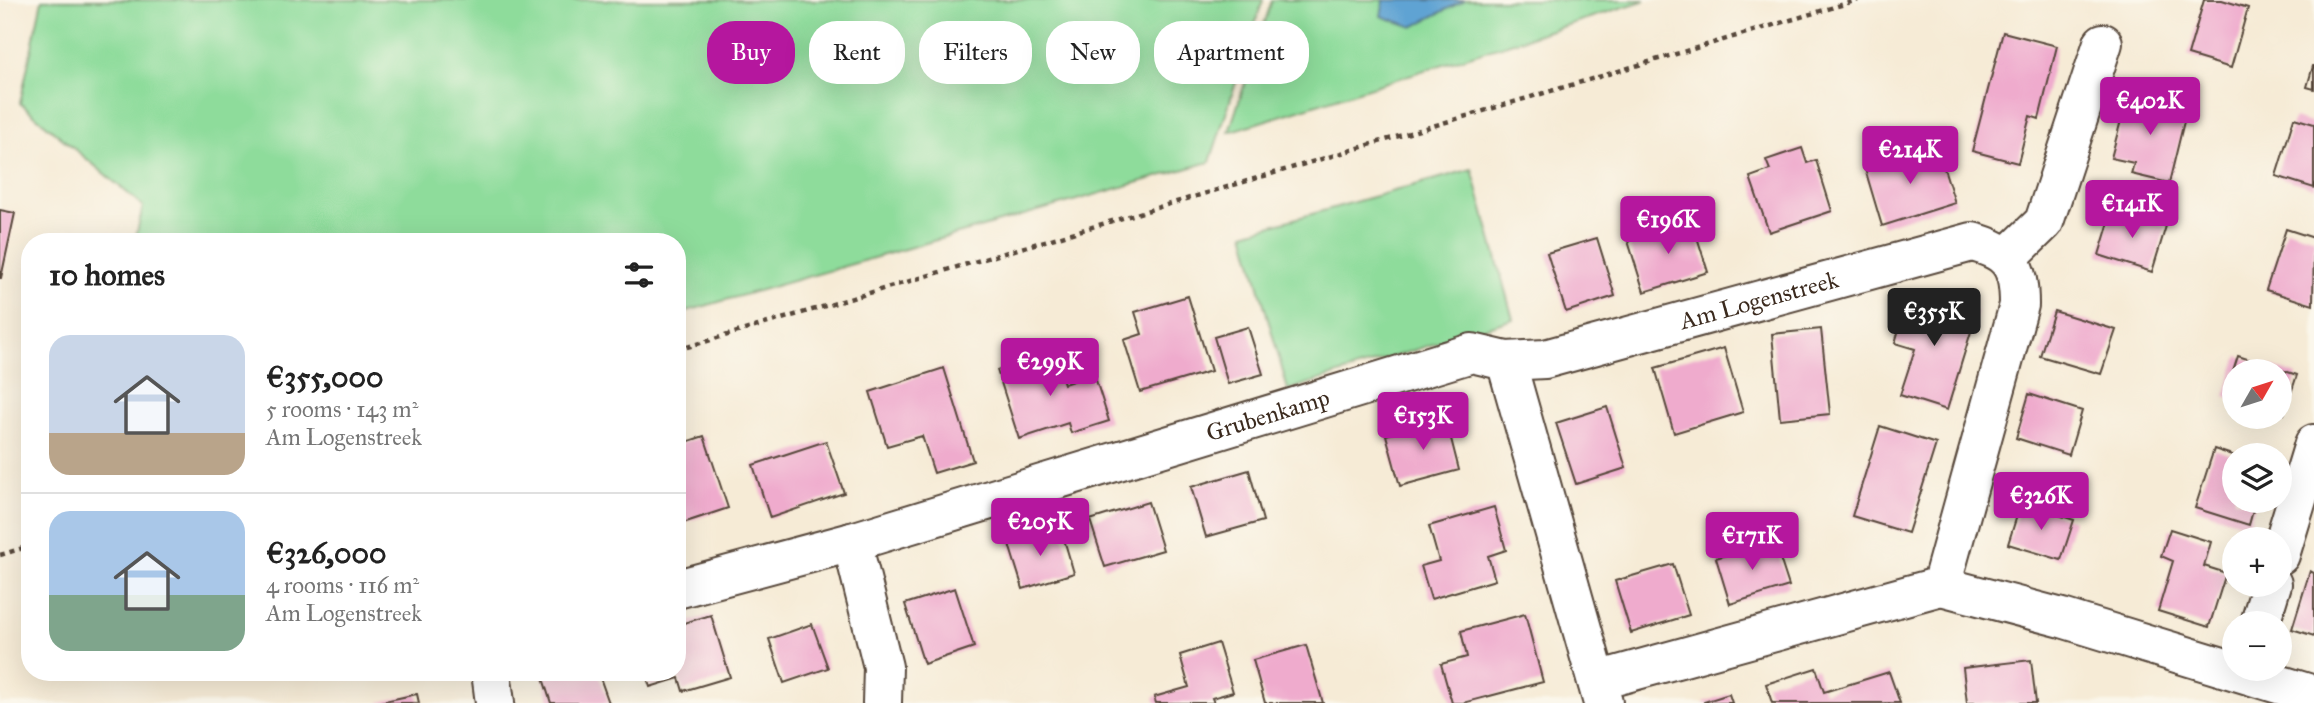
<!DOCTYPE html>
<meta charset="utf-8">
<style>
:root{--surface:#fff;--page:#f2f2f2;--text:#222;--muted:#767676;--line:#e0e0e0;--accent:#b5179e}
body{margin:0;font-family:"IM FELL Great Primer",serif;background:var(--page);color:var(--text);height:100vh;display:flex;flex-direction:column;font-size:26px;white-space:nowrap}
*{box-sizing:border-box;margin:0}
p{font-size:23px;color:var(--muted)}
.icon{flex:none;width:38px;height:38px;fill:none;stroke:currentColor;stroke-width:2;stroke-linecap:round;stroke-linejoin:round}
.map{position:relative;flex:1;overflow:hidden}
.side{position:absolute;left:21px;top:233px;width:665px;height:448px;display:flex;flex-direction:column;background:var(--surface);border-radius:28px;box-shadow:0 7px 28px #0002}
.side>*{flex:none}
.top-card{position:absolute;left:707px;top:21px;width:665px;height:63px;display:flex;gap:14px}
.needle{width:46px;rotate:51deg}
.fabs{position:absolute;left:2222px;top:359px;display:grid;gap:14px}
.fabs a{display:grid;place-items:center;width:70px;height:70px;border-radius:50%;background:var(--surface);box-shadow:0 7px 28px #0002;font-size:35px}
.price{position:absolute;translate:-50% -60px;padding:0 16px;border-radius:7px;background:var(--accent);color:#fff;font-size:23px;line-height:46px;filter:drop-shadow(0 2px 4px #0008)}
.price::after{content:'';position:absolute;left:50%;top:42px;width:21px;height:16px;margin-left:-10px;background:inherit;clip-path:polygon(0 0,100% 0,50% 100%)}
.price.on{background:#222;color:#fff}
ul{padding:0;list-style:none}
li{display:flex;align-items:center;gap:21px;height:175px;padding:0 28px}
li+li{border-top:2px solid var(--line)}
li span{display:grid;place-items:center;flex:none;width:196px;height:140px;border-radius:21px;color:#555}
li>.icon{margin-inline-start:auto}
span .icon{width:84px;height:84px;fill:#fffc;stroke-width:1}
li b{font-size:30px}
h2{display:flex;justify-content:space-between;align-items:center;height:84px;padding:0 28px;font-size:30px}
.pill{padding:0 24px;border-radius:28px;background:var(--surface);box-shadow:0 7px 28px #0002;font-size:24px;line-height:63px}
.pill.on{background:var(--accent);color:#fff}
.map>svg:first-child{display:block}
.green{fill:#8edc9b;stroke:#64835c;stroke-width:2}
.water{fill:#5ea3d3;stroke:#4c6678;stroke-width:2}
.building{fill:#efabcd}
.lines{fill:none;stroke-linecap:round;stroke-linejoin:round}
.minor-casing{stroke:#57473a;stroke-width:42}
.path{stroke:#57473a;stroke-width:4.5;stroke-dasharray:5 5;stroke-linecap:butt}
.minor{stroke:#fff;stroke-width:38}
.labels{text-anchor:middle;stroke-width:5;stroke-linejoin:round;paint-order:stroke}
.street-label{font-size:24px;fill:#3b2a1e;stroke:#fbf7ec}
</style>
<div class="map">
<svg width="2314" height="703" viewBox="0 0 2314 703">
<rect width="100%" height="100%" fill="#fbf7ec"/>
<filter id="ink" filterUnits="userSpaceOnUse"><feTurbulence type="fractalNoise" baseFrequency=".0143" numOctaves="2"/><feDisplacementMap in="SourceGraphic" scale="14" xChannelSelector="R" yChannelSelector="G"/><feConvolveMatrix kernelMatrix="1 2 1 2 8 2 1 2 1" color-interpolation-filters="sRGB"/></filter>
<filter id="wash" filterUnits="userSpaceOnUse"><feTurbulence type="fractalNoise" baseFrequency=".00686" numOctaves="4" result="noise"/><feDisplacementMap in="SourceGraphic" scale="28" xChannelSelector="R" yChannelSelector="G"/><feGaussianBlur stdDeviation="1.57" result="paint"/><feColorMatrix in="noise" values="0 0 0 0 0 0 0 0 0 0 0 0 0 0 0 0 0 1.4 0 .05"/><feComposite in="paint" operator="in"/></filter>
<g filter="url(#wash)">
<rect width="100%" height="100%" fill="#f6ebd6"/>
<path class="green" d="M42,0H1263L1210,162L677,314V242L135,241L143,206L20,103Z
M1272,0H1646L1229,132Z
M1472,169L1513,319L1288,390L1244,233Z"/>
<path class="water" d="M1384,0H1465L1413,27L1381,16Z"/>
<g id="blocks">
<path class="building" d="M2204,0H2222L2248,8L2231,68L2188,55Z
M2003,32L2057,46L2039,119L2030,116L2018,163L1972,151Z
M2313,66H2314V89L2307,87Z
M2128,94L2187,109L2169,183L2131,174L2134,163L2111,158Z
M2294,118L2314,124V188L2276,176Z
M1937,146L1955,203L1882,226L1865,169Z
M1802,148L1807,163L1816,160L1832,211L1769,232L1750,177L1770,170L1766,160Z
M2113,209L2166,226L2152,272L2099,255Z
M0,210L15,213L1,278H0Z
M1692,221L1708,272L1644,292L1628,241Z
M2286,229L2314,238L2313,305L2266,290Z
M1597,238L1615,296L1566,312L1547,253Z
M1910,292L1977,312L1947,410L1900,395L1915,349L1895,343Z
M1188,296L1211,371L1140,392L1124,340L1142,334L1135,312Z
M2054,311L2116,330L2101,374L2040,356Z
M1248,327L1263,374L1228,384L1214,337Z
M1821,329L1830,414L1780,419L1772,334Z
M1724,348L1743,412L1674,433L1655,368Z
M1054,352L1064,384L1094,374L1109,421L1071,433L1068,423L1019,439L997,370Z
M2238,356L2297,375L2284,414L2280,413V371H2235V399L2225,396Z
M944,368L973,461L934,473L922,436L887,446L870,392Z
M2029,394L2082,411L2069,455L2016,438Z
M1607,407L1626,468L1576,484L1556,423Z
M1446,419L1459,470L1400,486L1386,435Z
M1880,426L1936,444L1908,533L1852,516Z
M704,436L728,508L677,525V445Z
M826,441L844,493L770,518L753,465Z
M2214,449L2235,456V500H2256L2249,525L2195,508Z
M1249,470L1263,521L1206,537L1191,487Z
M1148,502L1163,550L1105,567L1090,520Z
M2021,503L2074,520L2061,560L2008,544Z
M1494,507L1506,550L1488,556L1495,580L1431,599L1421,566L1439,561L1429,526Z
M1044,527L1048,541L1063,536L1074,573L1023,589L1007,538Z
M2170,529L2211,542L2204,566L2226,573L2209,627L2158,611L2173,561L2161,556Z
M1774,540L1789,586L1730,604L1716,558Z
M1673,564L1689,615L1631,633L1615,581Z
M2310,571L2314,573V636L2292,629Z
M955,588L974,647L924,664L905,604Z
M1525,614L1543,682L1463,703H1452L1441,664L1467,657L1461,631Z
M711,615L730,677L683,691L679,678L650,687L645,672H677V625Z
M812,624L828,668L784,683L769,639Z
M1218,643L1233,692L1212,698L1214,703H1156L1154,697L1189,687L1180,655Z
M1306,645L1323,703H1265L1253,660Z
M2031,660L2036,703H1967L1963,668Z
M1816,668L1824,692L1889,672L1900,703H1772L1766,684Z
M541,672H598L609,703H551Z
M417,694L419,703H380V702Z
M1729,694L1732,703H1704V702Z"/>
</g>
</g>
<g filter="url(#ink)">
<use href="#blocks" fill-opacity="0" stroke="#57473a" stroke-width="2"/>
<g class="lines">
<defs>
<g id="minor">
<path d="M2008,257L2044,222L2103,43"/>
<path id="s1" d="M1506,361L1545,359L1972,242C2010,251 2019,266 2019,305L1941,586L1597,681"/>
<path d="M852,542L883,667L882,703"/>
<path d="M2280,555L2314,444"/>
<path d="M1941,586L2062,618L2314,695"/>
<path id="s2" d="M677,589L852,542L1472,353L1506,361L1603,703"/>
<path d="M2260,623L2272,584"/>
<path d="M491,672L495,703"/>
</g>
</defs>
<use href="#minor" class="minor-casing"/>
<path class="path" d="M677,350L1858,0
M0,555L30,546"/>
<use href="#minor" class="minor"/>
</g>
</g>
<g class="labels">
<g class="street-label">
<text dy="8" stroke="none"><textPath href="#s1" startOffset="261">Am Logenstreek</textPath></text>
<text dy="8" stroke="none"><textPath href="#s2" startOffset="616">Grubenkamp</textPath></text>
</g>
</g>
</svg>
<div class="fabs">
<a><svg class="needle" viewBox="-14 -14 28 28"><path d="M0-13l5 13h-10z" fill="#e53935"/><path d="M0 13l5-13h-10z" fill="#767676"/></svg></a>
<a><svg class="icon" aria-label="layers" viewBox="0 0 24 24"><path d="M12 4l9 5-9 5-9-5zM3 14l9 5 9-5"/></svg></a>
<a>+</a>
<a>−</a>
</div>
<b class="price" style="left:2150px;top:137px">€402K</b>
<b class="price" style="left:1910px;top:186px">€214K</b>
<b class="price" style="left:2132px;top:240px">€141K</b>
<b class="price" style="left:1668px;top:256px">€196K</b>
<b class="price on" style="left:1934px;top:348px">€355K</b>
<b class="price" style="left:1050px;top:398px">€299K</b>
<b class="price" style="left:1423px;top:452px">€153K</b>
<b class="price" style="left:2041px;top:532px">€326K</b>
<b class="price" style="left:1040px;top:558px">€205K</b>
<b class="price" style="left:1752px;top:572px">€171K</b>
<div class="top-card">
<a class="pill on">Buy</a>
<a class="pill">Rent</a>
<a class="pill">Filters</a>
<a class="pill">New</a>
<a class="pill">Apartment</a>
</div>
<section class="side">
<h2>10 homes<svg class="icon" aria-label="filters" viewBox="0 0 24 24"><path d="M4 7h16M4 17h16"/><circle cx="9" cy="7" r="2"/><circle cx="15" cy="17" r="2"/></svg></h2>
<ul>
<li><span style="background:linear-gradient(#c9d6e8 70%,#b9a48a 0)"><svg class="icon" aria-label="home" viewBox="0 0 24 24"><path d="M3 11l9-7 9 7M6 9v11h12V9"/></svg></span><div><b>€355,000</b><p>5 rooms · 143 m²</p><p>Am Logenstreek</p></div></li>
<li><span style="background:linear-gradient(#a9c7e8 60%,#7fa58c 0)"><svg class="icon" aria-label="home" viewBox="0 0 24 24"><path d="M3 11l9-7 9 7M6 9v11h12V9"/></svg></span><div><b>€326,000</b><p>4 rooms · 116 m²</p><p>Am Logenstreek</p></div></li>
</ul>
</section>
</div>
